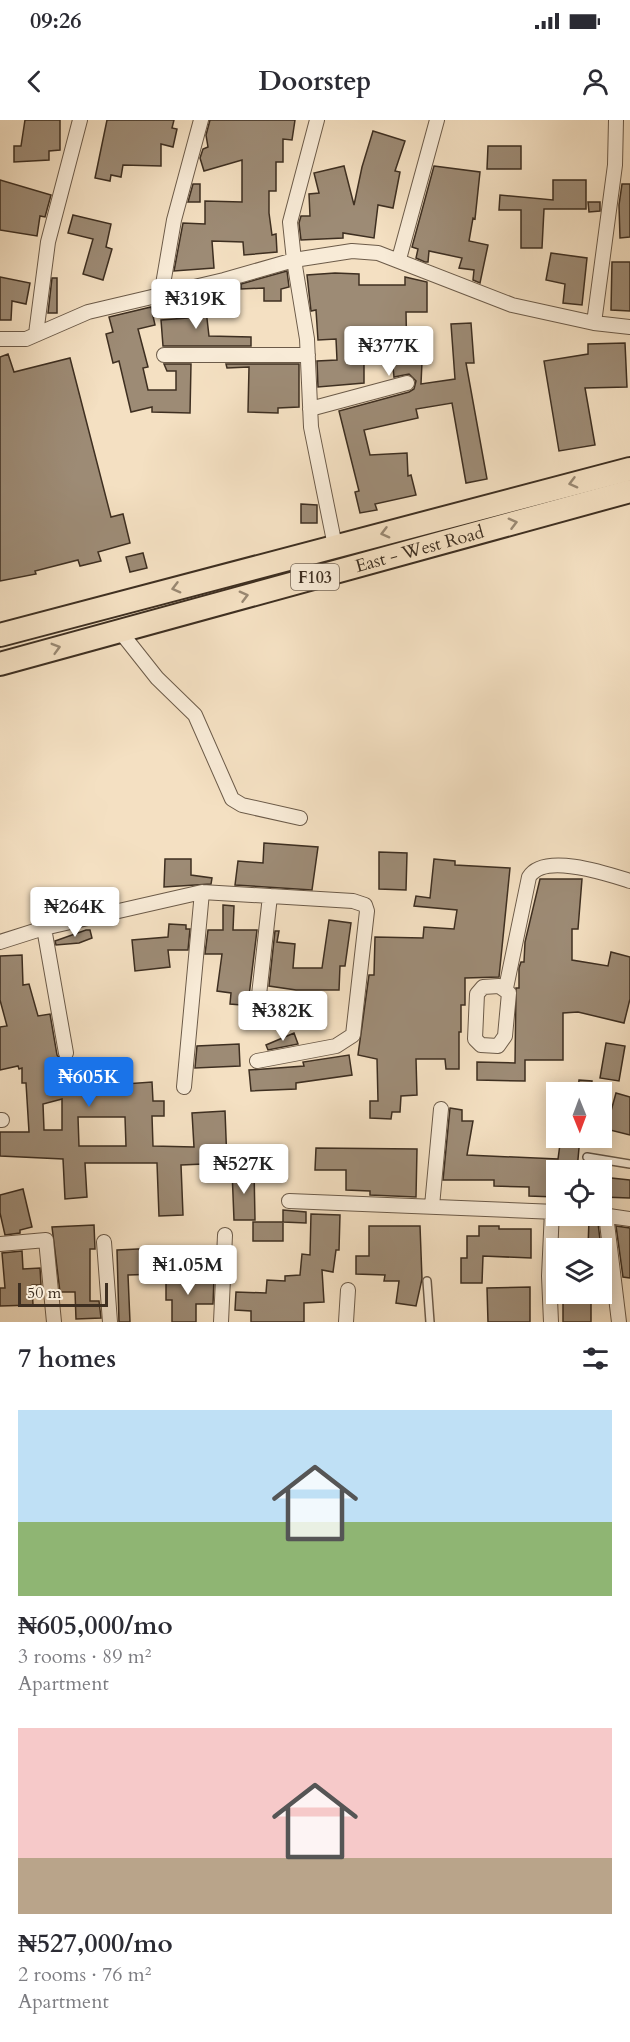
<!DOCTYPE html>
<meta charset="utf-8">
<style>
:root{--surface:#fff;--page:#f7f7f7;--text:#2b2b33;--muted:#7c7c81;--accent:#1a73e8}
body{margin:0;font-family:Cardo,serif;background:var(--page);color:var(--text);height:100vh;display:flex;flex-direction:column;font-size:22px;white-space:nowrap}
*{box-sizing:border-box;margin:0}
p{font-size:20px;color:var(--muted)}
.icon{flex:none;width:33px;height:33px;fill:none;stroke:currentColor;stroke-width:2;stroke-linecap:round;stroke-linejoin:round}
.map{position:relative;height:1202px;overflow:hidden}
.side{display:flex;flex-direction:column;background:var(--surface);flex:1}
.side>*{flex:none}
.needle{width:39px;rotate:179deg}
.controls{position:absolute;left:546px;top:962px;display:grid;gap:12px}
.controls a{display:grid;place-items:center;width:66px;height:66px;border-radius:0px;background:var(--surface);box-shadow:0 3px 15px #0003;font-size:30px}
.scale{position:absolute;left:18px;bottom:15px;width:90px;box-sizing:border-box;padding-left:6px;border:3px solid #3e2f21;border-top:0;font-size:16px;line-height:21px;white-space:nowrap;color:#3e2f21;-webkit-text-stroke:4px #f8ebd7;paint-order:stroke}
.price{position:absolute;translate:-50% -51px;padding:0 14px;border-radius:6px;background:#fff;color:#222;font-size:20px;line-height:39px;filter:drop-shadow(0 2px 3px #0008)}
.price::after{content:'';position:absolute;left:50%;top:36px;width:18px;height:14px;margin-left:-9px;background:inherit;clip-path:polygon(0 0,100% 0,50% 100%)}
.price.selected{background:var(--accent);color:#fff}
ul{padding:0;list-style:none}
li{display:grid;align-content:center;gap:12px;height:318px;padding:0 18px}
li span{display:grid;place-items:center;height:186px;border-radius:0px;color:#555}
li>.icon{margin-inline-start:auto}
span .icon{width:108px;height:108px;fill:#fffc;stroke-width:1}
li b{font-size:26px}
h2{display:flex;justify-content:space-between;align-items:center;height:72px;padding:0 18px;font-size:26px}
.status{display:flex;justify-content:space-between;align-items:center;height:42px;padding:0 30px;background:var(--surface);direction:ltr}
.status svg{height:16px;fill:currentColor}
header{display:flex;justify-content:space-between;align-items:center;height:78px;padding:0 18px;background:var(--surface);font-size:27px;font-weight:800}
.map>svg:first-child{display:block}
.building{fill:#9d8b75;stroke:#3e2f21;stroke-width:1.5;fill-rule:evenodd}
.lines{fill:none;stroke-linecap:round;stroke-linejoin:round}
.lane-casing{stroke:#6c5b49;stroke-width:10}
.street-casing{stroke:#6c5b49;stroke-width:16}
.primary-casing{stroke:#3e2f21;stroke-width:26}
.lane{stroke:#f8ebd7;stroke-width:7}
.street{stroke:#f8ebd7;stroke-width:14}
.primary{stroke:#f4e0c2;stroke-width:22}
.oneway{stroke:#998872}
.labels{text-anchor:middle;stroke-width:4.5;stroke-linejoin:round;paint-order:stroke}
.shield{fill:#f8ebd7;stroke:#766758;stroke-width:1.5}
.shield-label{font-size:16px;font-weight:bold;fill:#3e2f21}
.street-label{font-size:18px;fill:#3e2f21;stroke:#f8ebd7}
</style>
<div class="status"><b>09:26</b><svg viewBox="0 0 49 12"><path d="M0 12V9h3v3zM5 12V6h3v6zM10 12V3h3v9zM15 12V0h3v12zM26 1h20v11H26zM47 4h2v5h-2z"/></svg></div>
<header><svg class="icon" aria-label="back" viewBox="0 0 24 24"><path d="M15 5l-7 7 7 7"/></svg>Doorstep<svg class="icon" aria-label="person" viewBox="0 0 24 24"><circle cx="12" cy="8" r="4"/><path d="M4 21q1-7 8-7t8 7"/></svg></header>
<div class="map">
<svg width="630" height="1202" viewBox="0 0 630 1202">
<rect width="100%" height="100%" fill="#f4e0c2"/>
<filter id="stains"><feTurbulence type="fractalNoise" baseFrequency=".00333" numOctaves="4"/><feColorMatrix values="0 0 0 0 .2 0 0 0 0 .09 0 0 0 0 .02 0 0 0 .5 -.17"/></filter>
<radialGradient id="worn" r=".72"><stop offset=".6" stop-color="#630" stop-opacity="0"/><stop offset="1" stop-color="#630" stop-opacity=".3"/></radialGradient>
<path class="building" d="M25,0H60V30L49,31V40L14,42V26H21Z
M107,0H174L172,8L177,9L173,27L161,24V46L123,45L121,57L111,55L110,61L95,58Z
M210,0H295L292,20L283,19V42H276V71H269V93L272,115L276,114L277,132L244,135L243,122L212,121L214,148L174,151L183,103L205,104V81L242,82V40L204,51L200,38L203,29L208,27L206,15Z
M373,11L405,21L395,51L400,52L393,88L378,85L374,118L343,113V118L301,120L299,103L301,96H310L309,74L319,73L314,53L344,46L354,85L362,47Z
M488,26H521V49H487Z
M434,46L480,52L475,99L473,98L469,121L488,125L480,163L473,160L474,150L459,148L462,138L429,131L428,142H425L416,138L418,129L412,127Z
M0,60L51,75L45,97L40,96L37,116L0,110Z
M553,60H586V89H544L542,128H521V90H499L500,75L553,80Z
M193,64H200V82H188Z
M622,64H630V117L620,118L619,85Z
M588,82H600V91L589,92Z
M73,95L111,104L106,127L112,129L103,160L83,154L93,119L68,113Z
M551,133L587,138L582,185L563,183L565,164L546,160Z
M612,142H630V191L611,190Z
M287,151L289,167L281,169V181H264V168L241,169V164Z
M335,153L359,154V165H405V157L427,162V192H406L407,242H422L421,264L455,259L451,204L471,203L474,243H466L487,359L466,363L452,283L416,289L418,298L364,310L370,335L407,333L408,356L411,355L416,375L375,384L377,390L360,393L355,372L359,371L339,291L409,272L414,269L416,261L409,254L394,257L392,237L364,238V263L318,267L317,241L337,240L336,219L318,220L316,190L311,191L307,155Z
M0,157L30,163L26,184L12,181L11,200H0Z
M52,158H57V193H48Z
M205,181L209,216L251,217V226H163L161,200L187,198L185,183Z
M151,187L155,205L138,209L148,247L143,248L148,270H176V251H167L164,244H191L190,293L152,292V287L131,292L119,241L113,243L106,214L113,212L109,197Z
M625,223L627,267L585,268L595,325L559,331L544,241L588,234V224Z
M8,234L14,252L70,238L111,397L123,394L130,423L98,432L101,441L80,446L78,440L35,451L36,454L0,461V237Z
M226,244H299V287L278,288V293L248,292L249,247L227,248Z
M301,384L317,385V403H301Z
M143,433L147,448L130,452L126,437Z
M264,723L318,727L312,770L235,765L238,741L263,743Z
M379,732L407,733L406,770L379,769Z
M165,739H191V755L212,758L211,764L164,767Z
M434,739L455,741V745L510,748L499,857L465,858V885H461V912H459V949H446L445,939H416L417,975L401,976L400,992H392L391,999L370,998V981H378L377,939L358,935L369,855H374L375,817L423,818L424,807L454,809L457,790L414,786L416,776L430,778Z
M540,759H582L578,809H572V840L608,846L611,832L630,837V879L624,903L578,892L563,893V940H525V961L477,960V942L515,943L516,868H519V848L521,842H524L525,822Z
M223,785L234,786L233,810H257L249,876H242L241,885L230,884L231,873L217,871L222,834H205L208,810H223Z
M60,787L62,795L45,798L44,790Z
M329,800L351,803L345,846H340L339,870H296L269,866L275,811H279L277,822L295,824L293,848H322Z
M169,804L186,805V809H190L188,830H168L170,847L135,851L132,820L168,817Z
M86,810H90L92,818L79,823L56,825L55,821Z
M22,835L23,865L29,864L38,896L50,894L57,935L62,941L70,968L152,962L153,981H164V996H152L153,1026L194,1027L192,993L225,991L227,1043L181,1045L183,1095L159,1096L157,1043H85L87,1077L65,1079L63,1039L0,1036V1012H29L26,963H22V948L19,949L18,946L0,950V907L7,906L0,880V836ZM62,979V1010H44L43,984ZM78,997H125L126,1026H79Z
M294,913L298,924L268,930L266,925Z
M606,923L625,926L619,961L600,958Z
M239,924L240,946L195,948L197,926Z
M349,935L352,955L296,963V969L251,971L249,950L304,946L303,942Z
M579,960L592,961L591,972H578Z
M616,973L630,977V1015L606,1009Z
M450,988L462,990V1001H473L467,1035L558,1039L561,1017H580L577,1050H556V1077L529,1076V1067L494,1066V1060H443Z
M316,1028L417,1029L416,1077L370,1075V1071L346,1070V1050H315Z
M254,1049L255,1100H234L232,1050Z
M602,1057L630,1060V1078L602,1077Z
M23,1069L32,1107L20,1110V1113L5,1115L0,1093V1075Z
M283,1090L306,1092V1103L283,1102Z
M311,1094L340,1095L339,1130H336L333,1152L322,1150L324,1182L304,1183V1202H251V1191L235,1190L236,1172L266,1173L267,1160L285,1161V1156L300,1155L302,1134L310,1135Z
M589,1099L598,1103L601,1128H588Z
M253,1102H283V1121H253Z
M94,1105L95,1129H90V1181H99L101,1198L76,1199L75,1172H60L52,1107Z
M369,1106H420L422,1159L416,1186L396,1183L399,1161H384L385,1155L356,1154V1136H369Z
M479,1106H499V1109H531V1138L483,1136L482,1163H461V1138H467V1116H479Z
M616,1106L630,1108V1158L623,1157Z
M159,1128L160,1154L128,1155L130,1202H119L117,1130Z
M22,1131L23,1149L40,1148L41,1165H32L33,1185L0,1186V1168H5L2,1133Z
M166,1157L214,1158L213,1184H196V1202H172V1180H166Z
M530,1167V1202H488L487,1168Z
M563,1173H591V1202H563Z"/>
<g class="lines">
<defs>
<path id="lane" d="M587,1037L630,1044
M427,1161L430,1202"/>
<path id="street" d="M399,139L437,0
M161,176L174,100L201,0
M594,203L615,45L616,0
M36,214L48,122L80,0
M0,219H26L88,192L224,160L294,140L290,102L317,0
M164,235H308
M310,289L407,263
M335,426L311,307L307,219L294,140L352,131L378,133L512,185L594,203L630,207
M119,510L157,558L195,595L232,679L242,685L300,698
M44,808L66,933
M0,822L44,808L202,772L353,781L365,785L367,791L353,915L336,926L257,941
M499,866L509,873L505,916L498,926L481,925L475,919L477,874L483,867Z
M506,868L529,757C544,732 608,754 630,761
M258,884L270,776
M184,967L202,772
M0,1000H2
M289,1081L556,1092
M432,1086L441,989
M602,1095L630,1099
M606,1095L619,1202
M104,1122L110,1202
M0,1124L46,1120L54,1202
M221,1202L225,1115
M346,1202L348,1170
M551,1202L549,1156L552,1091"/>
<g id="primary">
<path d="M0,515L630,349"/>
<path id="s1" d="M0,544L630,371"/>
</g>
</defs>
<use href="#lane" class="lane-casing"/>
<use href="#street" class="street-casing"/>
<use href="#primary" class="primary-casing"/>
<use href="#lane" class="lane"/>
<use href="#street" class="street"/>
<use href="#primary" class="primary"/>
</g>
<defs><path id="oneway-chevron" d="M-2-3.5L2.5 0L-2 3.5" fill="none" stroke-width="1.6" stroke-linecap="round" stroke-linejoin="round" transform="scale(1.5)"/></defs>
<g class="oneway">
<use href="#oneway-chevron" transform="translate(573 363) rotate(165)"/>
<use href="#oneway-chevron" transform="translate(513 403) rotate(-15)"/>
<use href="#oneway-chevron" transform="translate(385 413) rotate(165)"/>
<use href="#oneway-chevron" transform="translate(176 468) rotate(165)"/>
<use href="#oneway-chevron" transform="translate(244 476) rotate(-15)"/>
<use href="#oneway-chevron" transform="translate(56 528) rotate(-16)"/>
</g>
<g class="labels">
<rect class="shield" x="291" y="444" width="48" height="26" rx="4.5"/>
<g class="shield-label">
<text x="315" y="463">F103</text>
</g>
<g class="street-label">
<text dy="6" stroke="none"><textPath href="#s1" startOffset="435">East - West Road</textPath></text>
</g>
</g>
<rect width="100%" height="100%" filter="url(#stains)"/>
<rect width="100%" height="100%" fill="url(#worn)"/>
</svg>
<div class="controls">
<a><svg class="needle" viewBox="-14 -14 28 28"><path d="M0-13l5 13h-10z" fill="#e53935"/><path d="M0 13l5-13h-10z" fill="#7c7c81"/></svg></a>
<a><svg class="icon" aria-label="locate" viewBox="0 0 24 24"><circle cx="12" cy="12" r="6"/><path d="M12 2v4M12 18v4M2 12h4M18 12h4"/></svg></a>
<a><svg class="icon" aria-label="layers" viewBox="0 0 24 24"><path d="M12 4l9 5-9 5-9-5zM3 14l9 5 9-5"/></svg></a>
</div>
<div class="scale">50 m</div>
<b class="price" style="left:196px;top:210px">₦319K</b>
<b class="price" style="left:389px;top:257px">₦377K</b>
<b class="price" style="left:75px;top:818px">₦264K</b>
<b class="price" style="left:283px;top:922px">₦382K</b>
<b class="price selected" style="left:89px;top:988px">₦605K</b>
<b class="price" style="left:244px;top:1075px">₦527K</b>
<b class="price" style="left:188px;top:1176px">₦1.05M</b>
</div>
<section class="side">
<h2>7 homes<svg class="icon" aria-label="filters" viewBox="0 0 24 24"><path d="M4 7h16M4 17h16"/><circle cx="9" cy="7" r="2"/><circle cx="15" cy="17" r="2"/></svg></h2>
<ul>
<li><span style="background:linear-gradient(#bfe0f5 60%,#8fb573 0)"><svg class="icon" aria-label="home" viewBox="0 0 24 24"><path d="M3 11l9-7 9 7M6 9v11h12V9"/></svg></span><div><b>₦605,000/mo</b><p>3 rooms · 89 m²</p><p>Apartment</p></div></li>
<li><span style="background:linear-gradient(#f6c9c9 70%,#b9a48a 0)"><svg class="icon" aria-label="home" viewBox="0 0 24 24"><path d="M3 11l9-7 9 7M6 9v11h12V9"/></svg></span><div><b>₦527,000/mo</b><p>2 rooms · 76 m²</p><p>Apartment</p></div></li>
</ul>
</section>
